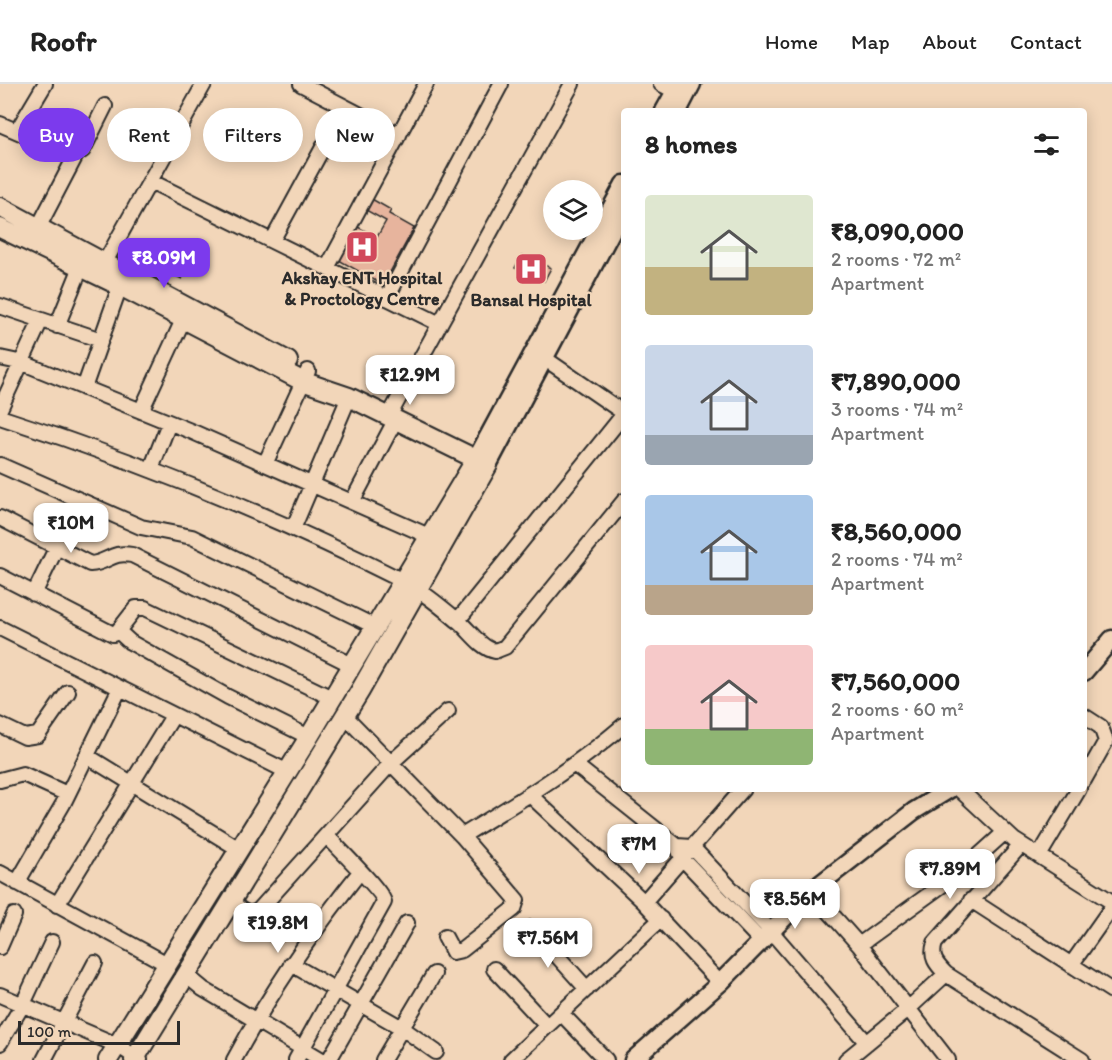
<!DOCTYPE html>
<meta charset="utf-8">
<style>
:root{--surface:#fff;--page:#f2f2f2;--text:#222;--muted:#767676;--line:#e0e0e0;--accent:#7c3aed}
body{margin:0;font-family:Itim,sans-serif;background:var(--page);color:var(--text);height:100vh;display:flex;flex-direction:column;font-size:22px;white-space:nowrap}
*{box-sizing:border-box;margin:0}
p{font-size:20px;color:var(--muted)}
.icon{flex:none;width:33px;height:33px;fill:none;stroke:currentColor;stroke-width:2;stroke-linecap:round;stroke-linejoin:round}
.map{position:relative;flex:1;overflow:hidden}
.sheet{position:absolute;left:621px;top:24px;width:466px;height:684px;display:flex;flex-direction:column;background:var(--surface);border-radius:6px;box-shadow:0 3px 15px #0003}
.sheet>*{flex:none}
.guide{position:absolute;left:18px;top:24px;width:513px;height:54px;display:flex;gap:12px}
.tools{position:absolute;left:543px;top:96px;display:grid;gap:12px}
.tools a{display:grid;place-items:center;width:60px;height:60px;border-radius:50%;background:var(--surface);box-shadow:0 3px 15px #0003;font-size:30px}
.scale{position:absolute;left:18px;bottom:15px;width:162px;box-sizing:border-box;padding-left:6px;border:3px solid #2b2b2b;border-top:0;font-size:16px;line-height:21px;white-space:nowrap;color:#2b2b2b;-webkit-text-stroke:4px #f2d6b9;paint-order:stroke}
.price{position:absolute;translate:-50% -51px;padding:0 14px;border-radius:12px;background:#fff;color:#222;font-size:20px;line-height:39px;filter:drop-shadow(0 2px 3px #0008)}
.price::after{content:'';position:absolute;left:50%;top:36px;width:18px;height:14px;margin-left:-9px;background:inherit;clip-path:polygon(0 0,100% 0,50% 100%)}
.price.selected{background:var(--accent);color:#fff}
ul{padding:0;list-style:none}
li{display:flex;align-items:center;gap:18px;height:150px;padding:0 24px}
li span{display:grid;place-items:center;flex:none;width:168px;height:120px;border-radius:6px;color:#555}
li>.icon{margin-inline-start:auto}
span .icon{width:72px;height:72px;fill:#fffc;stroke-width:1}
li b{font-size:26px}
h2{display:flex;justify-content:space-between;align-items:center;height:72px;padding:0 24px;font-size:26px}
.pill{padding:0 21px;border-radius:27px;background:var(--surface);box-shadow:0 3px 15px #0003;font-size:21px;line-height:54px}
.pill.selected{background:var(--accent);color:#fff}
header{display:flex;align-items:center;gap:36px;box-sizing:border-box;height:84px;padding:0 30px;background:var(--surface);border-bottom:2px solid var(--line)}
header strong{font-size:28px}
nav{display:flex;gap:33px;margin-inline-start:auto;font-size:21px}
.map>svg:first-child{display:block}
.building{fill:#e7b49d;stroke:#2b2b2b;stroke-width:1.5}
.lines{fill:none;stroke-linecap:round;stroke-linejoin:round}
.minor-casing{stroke:#2b2b2b;stroke-width:18}
.tertiary-casing{stroke:#2b2b2b;stroke-width:21}
.secondary-casing{stroke:#2b2b2b;stroke-width:22}
.minor{stroke:#f2d6b9;stroke-width:14}
.tertiary{stroke:#f2d6b9;stroke-width:16}
.secondary{stroke:#f2d6b9;stroke-width:18}
.labels{text-anchor:middle;stroke-width:4.5;stroke-linejoin:round;paint-order:stroke}
.poi-label{font-size:18px;font-weight:bold;fill:#2b2b2b;stroke:#f2d6b9}
</style>
<header>
<strong>Roofr</strong>
<nav><a>Home</a><a>Map</a><a>About</a><a>Contact</a></nav>
</header>
<div class="map">
<svg width="1112" height="976" viewBox="0 0 1112 976">
<rect width="100%" height="100%" fill="#f2d6b9"/>
<filter id="ink" filterUnits="userSpaceOnUse"><feTurbulence type="fractalNoise" baseFrequency=".0167" numOctaves="2"/><feDisplacementMap in="SourceGraphic" scale="12" xChannelSelector="R" yChannelSelector="G"/><feConvolveMatrix kernelMatrix="1 2 1 2 8 2 1 2 1" color-interpolation-filters="sRGB"/></filter>
<g filter="url(#ink)">
<path class="building" d="M370,114L391,126L389,130L414,144L383,201L337,175L356,142L377,153L386,137L364,125Z
M522,171L551,184L544,197L515,184Z
M170,176L187,183L182,195L165,187Z"/>
<g class="lines">
<defs>
<path id="minor" d="M301,0L399,51
M661,0L675,7
M0,40L74,72L83,66L105,22
M17,47L45,0
M150,97L440,240
M39,142L76,71
M272,157L345,23
M105,178L204,0
M327,184L426,0
M387,214L501,0
M0,222L101,256
M57,242L81,183
M0,274L23,279L193,348L431,453
M544,274L624,329
M84,304L120,202
M0,325L41,236
M141,327L183,236
M389,332L572,0
M0,333C137,377 272,431 401,496C421,506 440,522 457,536C469,545 480,564 495,567L505,563L624,417
M265,380L308,287
M0,381L141,443L192,453L376,543
M151,385L169,339
M352,418L396,335
M0,434L90,480C108,479 111,467 132,471L352,581
M293,445L349,313
M0,492L113,550L118,547L136,524H145L332,614
M34,510L79,417
M458,536L624,330
M0,544L286,687
M118,547L130,558L228,613L309,653
M344,631L462,752L517,816L514,825L462,866L453,868L445,853
M1084,632L1101,643L1106,657L1084,696
M0,641L25,653L38,651L68,608
M87,672L239,765
M574,680L677,762L682,774L760,856
M0,696L23,690L67,710
M959,705L1014,756L1112,818
M530,711L644,818L720,899
M462,752C518,718 574,684 624,641
M677,762L692,763L770,846L867,959
M1039,772L1079,705
M0,789L167,880
M17,799L63,720L119,606
M811,807L859,861L948,976
M971,816L1112,907
M232,818C240,825 248,834 259,826L392,678L448,627
M644,818L743,705
M57,821L173,632
M532,844L587,905
M859,861L963,786L1004,749
M0,863L14,831
M291,880L402,944L436,968
M1071,881L1112,823
M494,885L547,942
M946,890L1082,976
M186,891L203,905L322,976
M0,911L117,961L140,976
M561,929L606,976
M0,959L23,920L52,858
M44,976L95,879
M234,976C270,909 312,848 359,789
M296,976L384,818C384,809 337,763 327,752
M329,976L407,839
M383,976L434,890
M511,976L661,835
M846,976L908,925L946,890C936,880 930,873 935,859L1021,761"/>
<path id="tertiary" d="M664,27L679,0
M678,27L692,0
M476,375L624,100
M488,381L624,124
M1084,588L1112,555
M633,976L720,899L811,807L914,727L950,705"/>
<path id="secondary" d="M0,123L288,277
M0,144L120,202L302,297L349,313L488,381L360,607L134,976
M108,976L309,653L476,375"/>
</defs>
<use href="#minor" class="minor-casing"/>
<use href="#tertiary" class="tertiary-casing"/>
<use href="#secondary" class="secondary-casing"/>
<use href="#minor" class="minor"/>
<use href="#tertiary" class="tertiary"/>
<use href="#secondary" class="secondary"/>
</g>
</g>
<defs>
<symbol id="hospital-square" viewBox="-11 -11 22 22"><rect x="-9" y="-9" width="18" height="18" rx="4" fill="#d1495b" stroke="#f2d6b9"/><path d="M-5-5h3v3.5h4V-5h3V5h-3V1.5h-4V5h-3Z" fill="#fff"/></symbol>
</defs>
<g fill-rule="evenodd">
<use href="#hospital-square" x="343" y="144" width="38" height="38"/>
<use href="#hospital-square" x="512" y="166" width="38" height="38"/>
</g>
<g class="labels">
<g class="poi-label">
<text x="362" y="200">Akshay ENT Hospital<tspan x="362" dy="21">&amp; Proctology Centre</tspan></text>
<text x="531" y="222">Bansal Hospital</text>
</g>
</g>
</svg>
<div class="tools">
<a><svg class="icon" aria-label="layers" viewBox="0 0 24 24"><path d="M12 4l9 5-9 5-9-5zM3 14l9 5 9-5"/></svg></a>
</div>
<div class="scale">100 m</div>
<b class="price selected" style="left:164px;top:205px">₹8.09M</b>
<b class="price" style="left:410px;top:322px">₹12.9M</b>
<b class="price" style="left:71px;top:470px">₹10M</b>
<b class="price" style="left:639px;top:791px">₹7M</b>
<b class="price" style="left:950px;top:816px">₹7.89M</b>
<b class="price" style="left:795px;top:846px">₹8.56M</b>
<b class="price" style="left:278px;top:870px">₹19.8M</b>
<b class="price" style="left:548px;top:885px">₹7.56M</b>
<div class="guide">
<a class="pill selected">Buy</a>
<a class="pill">Rent</a>
<a class="pill">Filters</a>
<a class="pill">New</a>
</div>
<section class="sheet">
<h2>8 homes<svg class="icon" aria-label="filters" viewBox="0 0 24 24"><path d="M4 7h16M4 17h16"/><circle cx="9" cy="7" r="2"/><circle cx="15" cy="17" r="2"/></svg></h2>
<ul>
<li><span style="background:linear-gradient(#dfe7d0 60%,#c2b280 0)"><svg class="icon" aria-label="home" viewBox="0 0 24 24"><path d="M3 11l9-7 9 7M6 9v11h12V9"/></svg></span><div><b>₹8,090,000</b><p>2 rooms · 72 m²</p><p>Apartment</p></div></li>
<li><span style="background:linear-gradient(#c9d6e8 75%,#9aa5b1 0)"><svg class="icon" aria-label="home" viewBox="0 0 24 24"><path d="M3 11l9-7 9 7M6 9v11h12V9"/></svg></span><div><b>₹7,890,000</b><p>3 rooms · 74 m²</p><p>Apartment</p></div></li>
<li><span style="background:linear-gradient(#a9c7e8 75%,#b9a48a 0)"><svg class="icon" aria-label="home" viewBox="0 0 24 24"><path d="M3 11l9-7 9 7M6 9v11h12V9"/></svg></span><div><b>₹8,560,000</b><p>2 rooms · 74 m²</p><p>Apartment</p></div></li>
<li><span style="background:linear-gradient(#f6c9c9 70%,#8fb573 0)"><svg class="icon" aria-label="home" viewBox="0 0 24 24"><path d="M3 11l9-7 9 7M6 9v11h12V9"/></svg></span><div><b>₹7,560,000</b><p>2 rooms · 60 m²</p><p>Apartment</p></div></li>
</ul>
</section>
</div>
